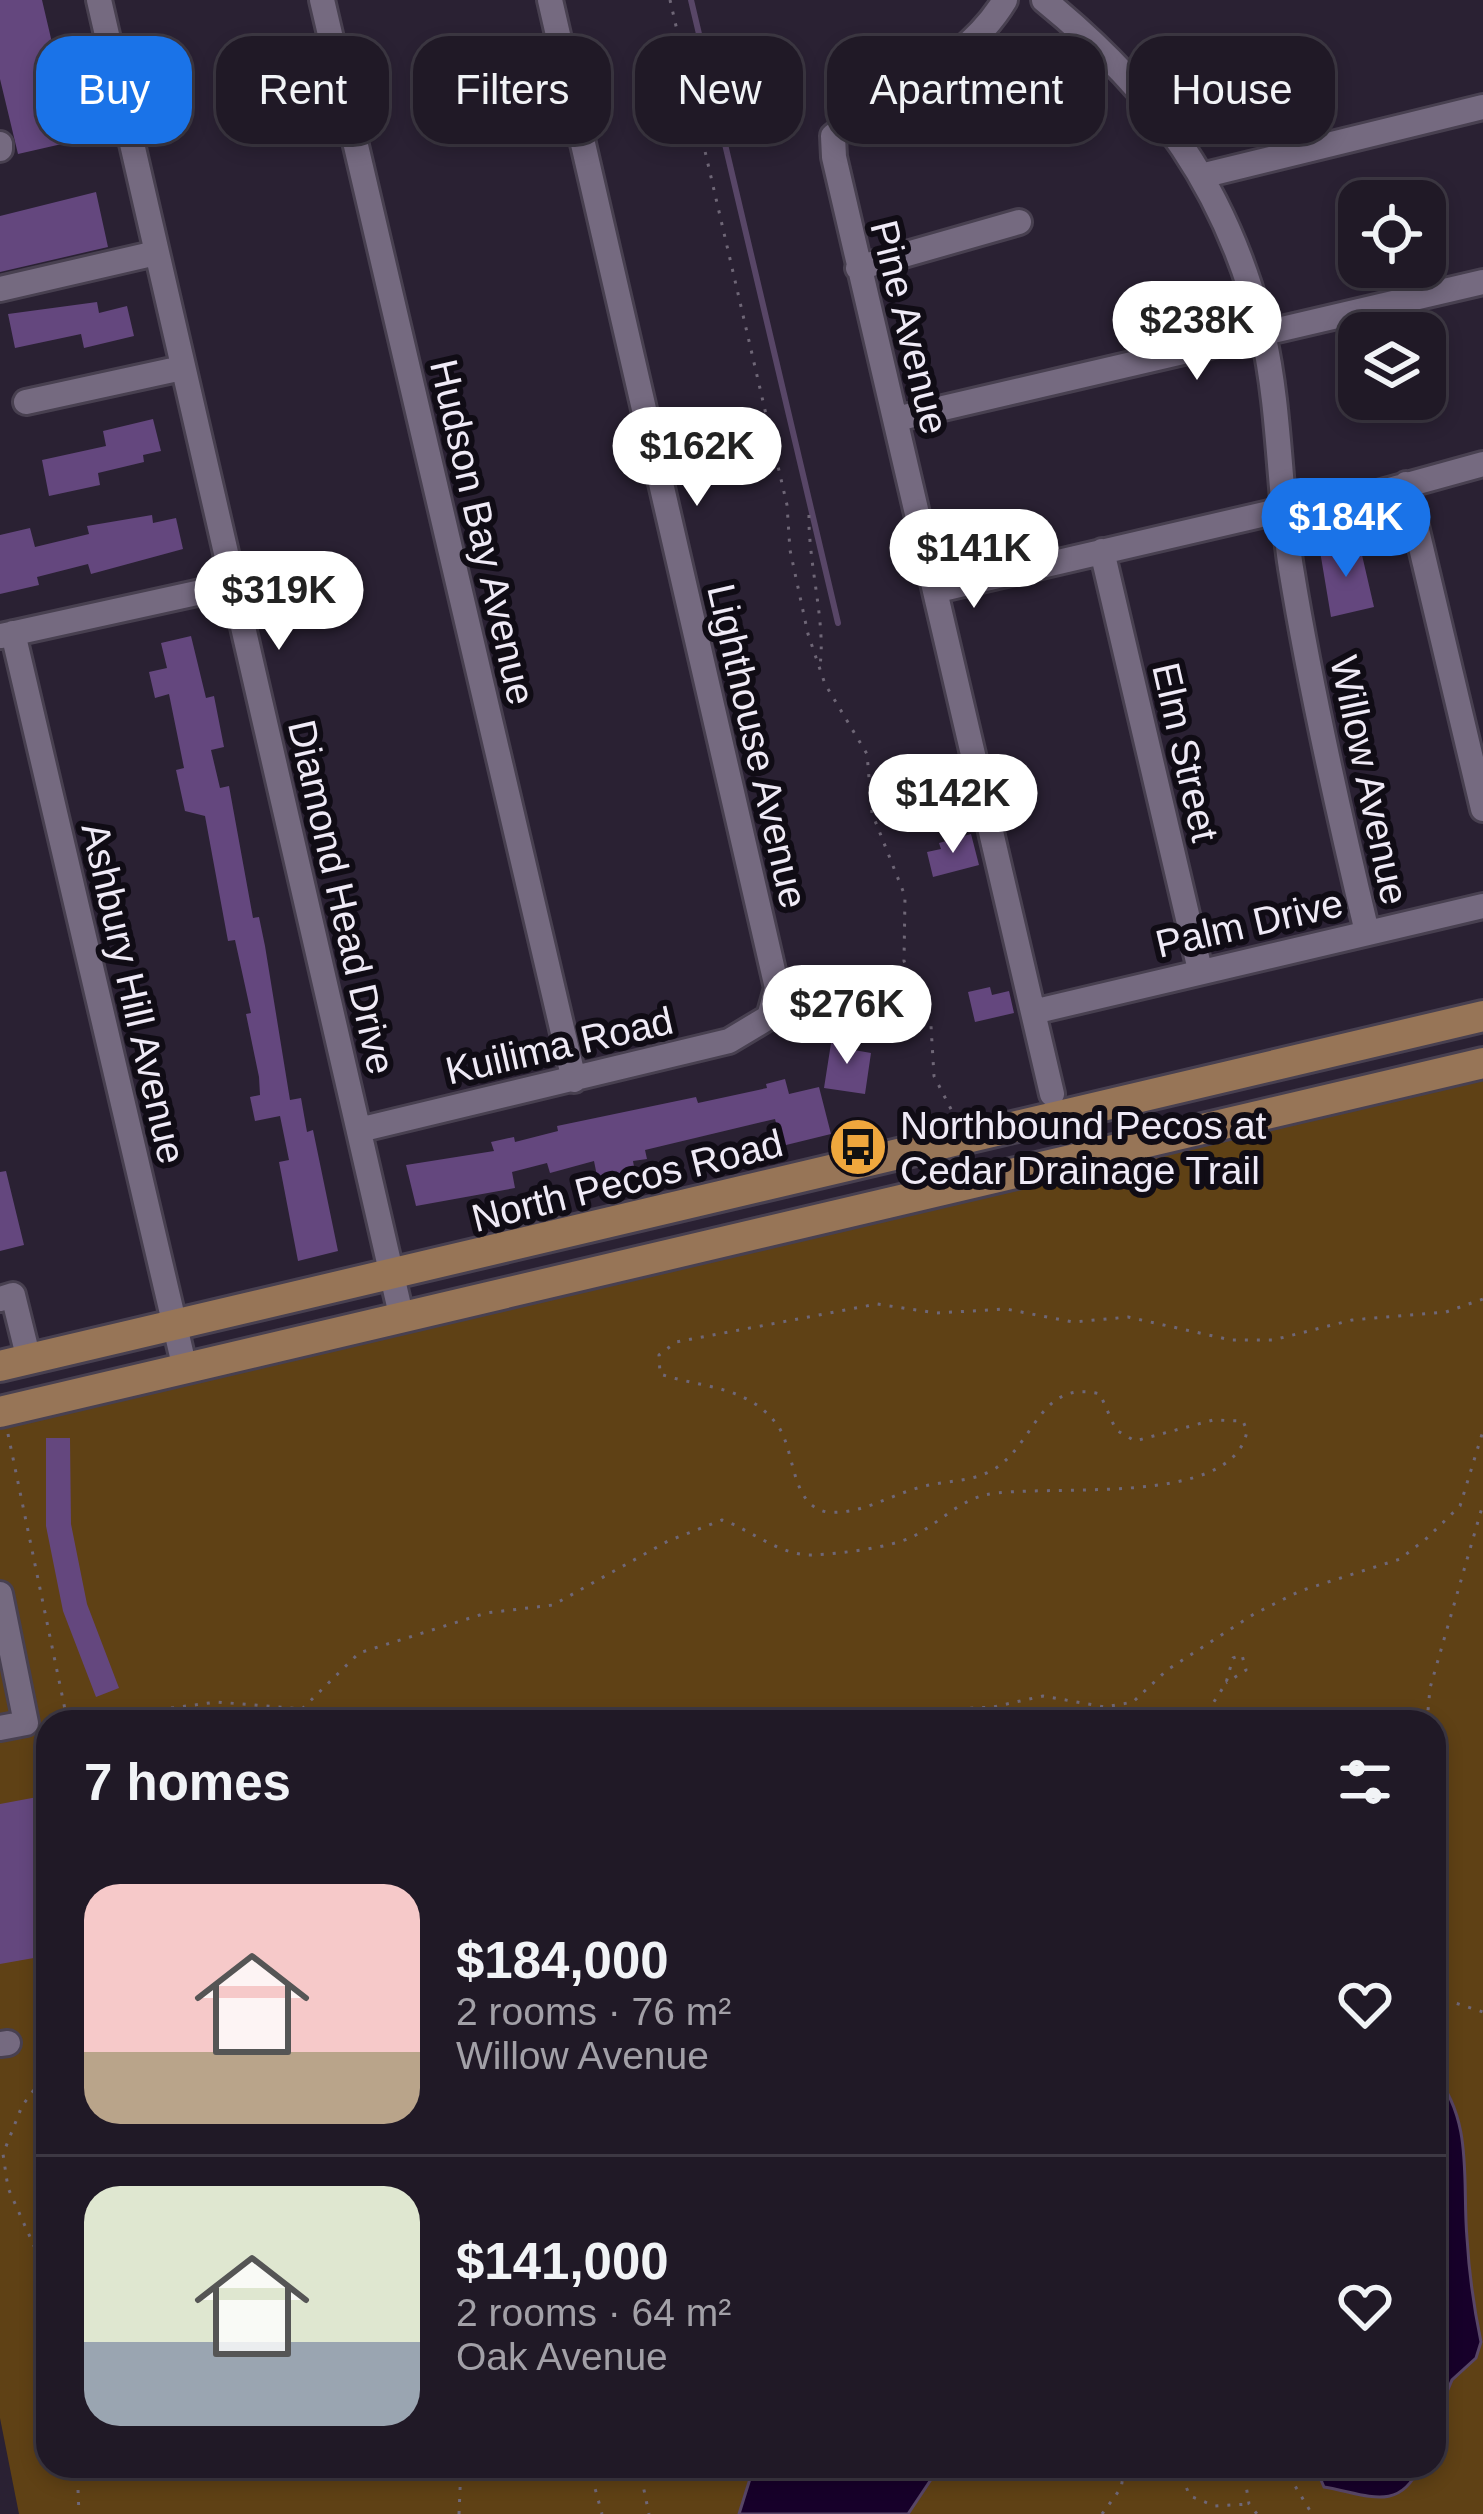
<!DOCTYPE html>
<meta charset="utf-8">
<style>
:root{--surface:#201926;--page:#2d2632;--text:#f1f3f6;--muted:#a2a0a7;--line:#3d3843;--accent:#1a73e8}
body{margin:0;font-family:Helvetica,sans-serif;background:var(--page);color:var(--text);height:100vh;display:flex;flex-direction:column;font-size:45px;white-space:nowrap}
*{box-sizing:border-box;margin:0}
p{font-size:39px;color:var(--muted)}
.icon{flex:none;width:66px;height:66px;fill:none;stroke:currentColor;stroke-width:2;stroke-linecap:round;stroke-linejoin:round}
.map{position:relative;flex:1;overflow:hidden}
.details{position:absolute;left:36px;top:1710px;width:1410px;height:768px;display:flex;flex-direction:column;background:var(--surface);border-radius:36px;box-shadow:0 6px 18px #0003,0 0 0 3px var(--line)}
.details>*{flex:none}
.hud{position:absolute;left:36px;top:36px;width:1413px;height:108px;display:flex;gap:24px}
.fabs{position:absolute;left:1338px;top:180px;display:grid;gap:24px}
.fabs a{display:grid;place-items:center;width:108px;height:108px;border-radius:24px;background:var(--surface);box-shadow:0 6px 18px #0003,0 0 0 3px var(--line);font-size:60px}
.price{position:absolute;translate:-50% -102px;padding:0 27px;border-radius:42px;background:#fff;color:#222;font-size:39px;line-height:78px;filter:drop-shadow(0 3px 6px #0008)}
.price::after{content:'';position:absolute;left:50%;top:72px;width:36px;height:27px;margin-left:-18px;background:inherit;clip-path:polygon(0 0,100% 0,50% 100%)}
.price.active{background:var(--accent);color:#fff}
ul{padding:0;list-style:none}
li{display:flex;align-items:center;gap:36px;height:300px;padding:0 48px}
li+li{border-top:3px solid var(--line)}
li span{display:grid;place-items:center;flex:none;width:336px;height:240px;border-radius:36px;color:#555}
li>.icon{margin-inline-start:auto}
span .icon{width:144px;height:144px;fill:#fffc;stroke-width:1}
li b{font-size:51px}
h2{display:flex;justify-content:space-between;align-items:center;height:144px;padding:0 48px;font-size:51px}
.tag{padding:0 42px;border-radius:36px;background:var(--surface);box-shadow:0 6px 18px #0003,0 0 0 3px var(--line);font-size:42px;line-height:108px}
.tag.active{background:var(--accent);color:#fff}
.map>svg:first-child{display:block}
.green{fill:#5f4115;fill-rule:evenodd}
.water{fill:#17002a;stroke:#584667;stroke-width:3}
.lines{fill:none;stroke-linecap:round;stroke-linejoin:round}
.stream{stroke:#584667;stroke-width:6}
.building{fill:#64477e}
.minor-casing{stroke:#484050;stroke-width:30}
.major-casing{stroke:#484050;stroke-width:36}
.path{stroke:#6f6777;stroke-width:3;stroke-dasharray:3 9;stroke-linecap:butt}
.minor{stroke:#756a80;stroke-width:24}
.major{stroke:#977557;stroke-width:30}
.labels{text-anchor:middle;stroke-width:12;stroke-linejoin:round;paint-order:stroke}
.street-label{font-size:39px;fill:#efeaf6;stroke:#100c15}
.poi-label{font-size:39px;fill:#efeaf6;stroke:#100c15;text-anchor:start}
</style>
<div class="map">
<svg width="1483" height="2514" viewBox="0 0 1483 2514">
<rect width="100%" height="100%" fill="#2a2133"/>
<path class="green" d="M1483,1076V2514H19L0,2418V1427ZM48,1722H1434V2466H48Z"/>
<path class="water" d="M1434,2073C1474,2121 1462,2182 1467,2238C1469,2273 1474,2308 1481,2342L1476,2358L1452,2380L1434,2423Z
M754,2466H940L908,2514H739Z
M1315,2466H1420C1399,2514 1366,2494 1324,2487Z"/>
<g class="lines">
<path class="stream" d="M691,0L838,623"/>
</g>
<path class="building" d="M0,0H42L75,141L18,154L0,79Z
M96,192L108,247L0,272V216Z
M97,302L99,313L127,306L134,336L84,348L81,334L15,348L8,314Z
M153,419L161,451L143,455L144,462L98,473L100,485L49,496L42,460L106,446L103,431Z
M152,515L153,523L176,518L183,549L91,574L88,564L37,577L39,585L0,594V535L30,528L35,547L89,534L87,526Z
M1359,542L1374,607L1331,617L1320,551Z
M191,636L206,698L214,696L224,747L211,750L220,788L229,786L253,918L259,917L265,946L290,1100L301,1098L307,1132L313,1130L338,1251L298,1261L279,1162L289,1160L280,1116L255,1121L250,1097L260,1095L259,1077L246,1014L251,1013L235,940L228,941L205,816L185,811L176,770L184,768L169,694L155,698L149,672L167,668L161,643Z
M971,834L979,865L933,877L927,852L941,849L939,843Z
M990,987L992,995L1009,991L1014,1013L975,1022L968,992Z
M832,1037L855,1041L854,1050L871,1053L865,1094L824,1088Z
M785,1079L789,1094L819,1087L831,1134L782,1146L775,1119L645,1150L647,1159L633,1161L636,1178L599,1186L594,1161L550,1173L547,1163L512,1172L515,1188L416,1206L406,1165L494,1151L491,1142L514,1137L515,1142L558,1131L557,1126L696,1097L698,1103L767,1088L766,1084Z
M6,1171L24,1245L0,1251V1172Z
M46,1438H70L71,1524L87,1604L119,1688L96,1697L63,1611L46,1526Z
M48,1795V1948L45,1956L0,1964V1804Z"/>
<g class="lines">
<defs>
<path id="minor" d="M99,0L402,1319
M322,0L574,1080
M1005,0C964,68 892,88 833,136L834,157L1052,1094
M1044,0C1157,92 1228,190 1263,334C1280,407 1279,493 1291,568C1311,691 1338,811 1367,932
M0,144V149
M1205,175L1483,107
M858,268L1019,222
M0,289L156,253
M26,402L182,368
M896,419L1483,282
M1406,484L1483,809
M1102,551L1200,970
M938,590L1282,510L1331,506L1483,464
M13,633L185,1369
M1,636L233,585
M1033,1012L1483,906
M359,1130L729,1041L769,1017L777,988L550,0
M0,1299L13,1295L29,1360
M0,1594L26,1723L0,1728
M0,2044L8,2043"/>
<path id="major" d="M0,1366L1483,1016
M0,1412L1483,1063"/>
</defs>
<use href="#minor" class="minor-casing"/>
<use href="#major" class="major-casing"/>
<path class="path" d="M670,0L787,505L790,550L808,634L825,684L867,754L872,813L905,896L904,961L931,1026L934,1076L954,1115
M809,515C808,562 826,624 820,665
M8,1434L67,1719
M64,1722L217,1702L302,1709L359,1653L486,1613L553,1605L668,1541L722,1520C752,1530 781,1557 815,1555C843,1553 890,1548 914,1536C939,1523 957,1502 985,1495C1043,1482 1233,1510 1247,1431L1243,1421L1213,1420L1135,1441L1116,1430L1100,1394C1040,1379 1036,1441 996,1468C974,1482 949,1480 925,1486C891,1494 862,1515 827,1512C790,1505 796,1452 778,1426C749,1385 701,1388 660,1374L659,1355L676,1342L877,1304L936,1313L1006,1309L1073,1322L1128,1317L1231,1340H1273L1352,1320L1446,1312L1483,1299
M901,1722L922,1711L993,1707L1043,1696L1105,1707L1133,1702L1167,1670L1254,1614L1300,1591L1400,1559L1427,1538L1460,1506L1483,1431
M1201,1722L1226,1683L1233,1658L1242,1655L1246,1670L1226,1683
M1427,1722L1430,1688L1483,1504
M1434,1996L1483,2012
M48,2071L22,2106L3,2154L8,2188L48,2277
M48,2343V2368
M77,2466L79,2514
M589,2466L602,2514
M639,2466L649,2514
M1177,2466L1190,2496L1215,2506L1249,2504
M1243,2466L1249,2504L1257,2514
M1283,2466L1312,2514
M459,2514L461,2466
M1102,2514L1121,2488L1125,2466"/>
<use href="#minor" class="minor"/>
<use href="#major" class="major"/>
</g>
<defs>
<symbol id="bus-disc" viewBox="-11 -11 22 22"><circle r="9.5" fill="#efa73d" stroke="#100c15"/><path d="M-5-6H5V4H4V6H2V4H-2V6H-4V4H-5ZM-3.5-4V0h7V-4ZM-3.5 1.2v1.5H-2V1.2ZM2 1.2v1.5H3.5V1.2Z" fill="#111"/></symbol>
</defs>
<g fill-rule="evenodd">
<use href="#bus-disc" x="825" y="1114" width="66" height="66"/>
</g>
<g class="labels">
<g class="street-label">
<text transform="translate(910 327) rotate(76)" y="14">Pine Avenue</text>
<text transform="translate(483 532) rotate(77)" y="14">Hudson Bay Avenue</text>
<text transform="translate(758 746) rotate(77)" y="14">Lighthouse Avenue</text>
<text transform="translate(1186 752) rotate(77)" y="14">Elm Street</text>
<text transform="translate(1370 780) rotate(78)" y="14">Willow Avenue</text>
<text transform="translate(342 897) rotate(77)" y="14">Diamond Head Drive</text>
<text transform="translate(1249 923) rotate(-13)" y="14">Palm Drive</text>
<text transform="translate(134 993) rotate(77)" y="14">Ashbury Hill Avenue</text>
<text transform="translate(559 1045) rotate(-13)" y="14">Kuilima Road</text>
<text transform="translate(627 1180) rotate(-14)" y="14">North Pecos Road</text>
</g>
<g class="poi-label">
<text x="900" y="1139">Northbound Pecos at<tspan x="900" dy="45">Cedar Drainage Trail</tspan></text>
</g>
</g>
</svg>
<div class="fabs">
<a><svg class="icon" aria-label="locate" viewBox="0 0 24 24"><circle cx="12" cy="12" r="6"/><path d="M12 2v4M12 18v4M2 12h4M18 12h4"/></svg></a>
<a><svg class="icon" aria-label="layers" viewBox="0 0 24 24"><path d="M12 4l9 5-9 5-9-5zM3 14l9 5 9-5"/></svg></a>
</div>
<b class="price" style="left:1197px;top:383px">$238K</b>
<b class="price" style="left:697px;top:509px">$162K</b>
<b class="price active" style="left:1346px;top:580px">$184K</b>
<b class="price" style="left:974px;top:611px">$141K</b>
<b class="price" style="left:279px;top:653px">$319K</b>
<b class="price" style="left:953px;top:856px">$142K</b>
<b class="price" style="left:847px;top:1067px">$276K</b>
<div class="hud">
<a class="tag active">Buy</a>
<a class="tag">Rent</a>
<a class="tag">Filters</a>
<a class="tag">New</a>
<a class="tag">Apartment</a>
<a class="tag">House</a>
</div>
<section class="details">
<h2>7 homes<svg class="icon" aria-label="filters" viewBox="0 0 24 24"><path d="M4 7h16M4 17h16"/><circle cx="9" cy="7" r="2"/><circle cx="15" cy="17" r="2"/></svg></h2>
<ul>
<li><span style="background:linear-gradient(#f6c9c9 70%,#b9a48a 0)"><svg class="icon" aria-label="home" viewBox="0 0 24 24"><path d="M3 11l9-7 9 7M6 9v11h12V9"/></svg></span><div><b>$184,000</b><p>2 rooms · 76 m²</p><p>Willow Avenue</p></div><svg class="icon" aria-label="heart" viewBox="0 0 24 24"><path d="M12 20l-8-8c-3-5 5-10 8-4 3-6 11-1 8 4z"/></svg></li>
<li><span style="background:linear-gradient(#dfe7d0 65%,#9aa5b1 0)"><svg class="icon" aria-label="home" viewBox="0 0 24 24"><path d="M3 11l9-7 9 7M6 9v11h12V9"/></svg></span><div><b>$141,000</b><p>2 rooms · 64 m²</p><p>Oak Avenue</p></div><svg class="icon" aria-label="heart" viewBox="0 0 24 24"><path d="M12 20l-8-8c-3-5 5-10 8-4 3-6 11-1 8 4z"/></svg></li>
</ul>
</section>
</div>
